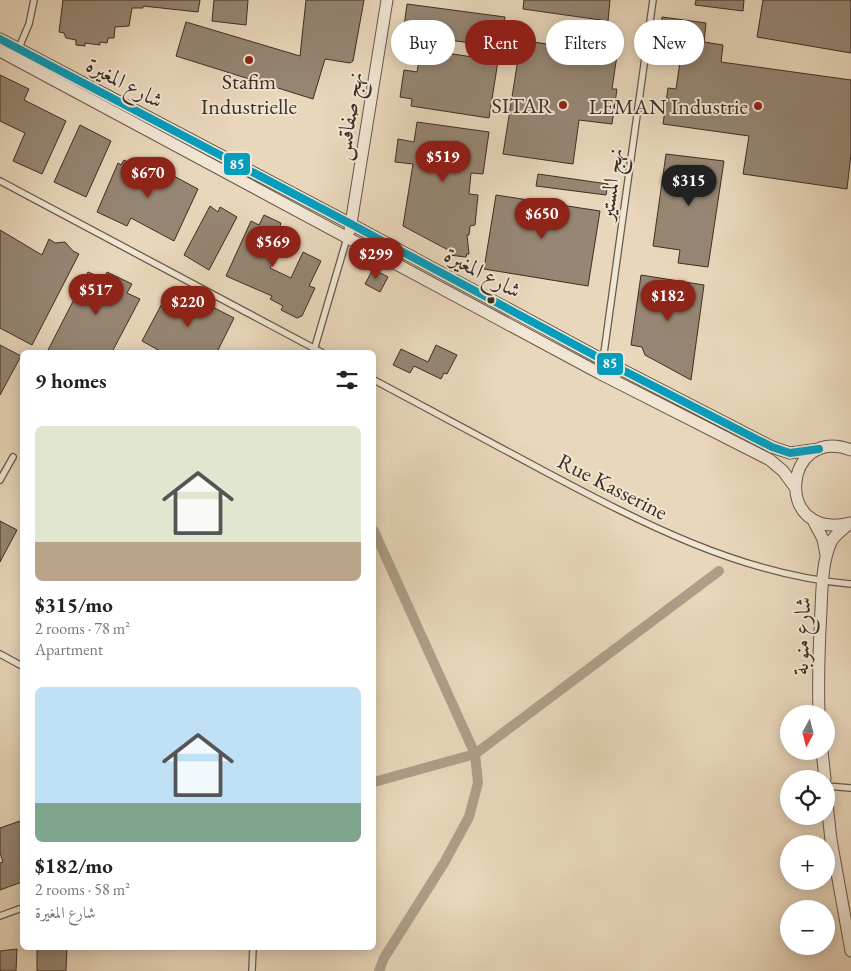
<!DOCTYPE html>
<meta charset="utf-8">
<style>
:root{--surface:#fff;--page:#f6f6f6;--text:#222;--muted:#767676;--accent:#8f2418}
body{margin:0;font-family:"EB Garamond",Amiri,serif;background:var(--page);color:var(--text);height:100vh;display:flex;flex-direction:column;font-size:19px;white-space:nowrap}
*{box-sizing:border-box;margin:0}
p{font-size:16px;color:var(--muted)}
.icon{flex:none;width:28px;height:28px;fill:none;stroke:currentColor;stroke-width:2;stroke-linecap:round;stroke-linejoin:round}
.map{position:relative;flex:1;overflow:hidden}
.details{position:absolute;left:20px;top:350px;width:356px;height:600px;display:flex;flex-direction:column;background:var(--surface);border-radius:8px;box-shadow:0 2px 12px #0003}
.details>*{flex:none}
.top-card{position:absolute;left:391px;top:20px;width:384px;height:45px;display:flex;gap:10px}
.needle{width:32px;rotate:187deg}
.fabs{position:absolute;left:780px;top:705px;display:grid;gap:10px}
.fabs a{display:grid;place-items:center;width:55px;height:55px;border-radius:50%;background:var(--surface);box-shadow:0 2px 12px #0003;font-size:25px}
.price{position:absolute;translate:-50% -42px;padding:0 11px;border-radius:18px;background:var(--accent);color:#fff;font-size:16px;line-height:32px;filter:drop-shadow(0 1px 2px #0008)}
.price::after{content:'';position:absolute;left:50%;top:30px;width:15px;height:11px;margin-left:-8px;background:inherit;clip-path:polygon(0 0,100% 0,50% 100%)}
.price.selected{background:#222;color:#fff}
ul{padding:0;list-style:none}
li{display:grid;align-content:center;gap:10px;height:265px;padding:0 15px}
li span{display:grid;place-items:center;height:155px;border-radius:8px;color:#555}
li>.icon{margin-inline-start:auto}
span .icon{width:90px;height:90px;fill:#fffc;stroke-width:1}
li b{font-size:21px}
h2{display:flex;justify-content:space-between;align-items:center;height:60px;padding:0 15px;font-size:21px}
.tag{padding:0 18px;border-radius:22px;background:var(--surface);box-shadow:0 2px 12px #0003;font-size:18px;line-height:45px}
.tag.selected{background:var(--accent);color:#fff}
.map>svg:first-child{display:block}
.lines{fill:none;stroke-linecap:round;stroke-linejoin:round}
.canal{stroke:#ae9e88;stroke-width:10}
.building{fill:#968673;stroke:#3c2e25}
.lane-casing{stroke:#67584a;stroke-width:8}
.street-casing{stroke:#67584a;stroke-width:13}
.lane{stroke:#f1e5d3;stroke-width:5.5}
.street{stroke:#f1e5d3;stroke-width:11}
.bus-1-casing{stroke:#f1e5d3;stroke-width:11}
.bus-1{stroke:#069dbd;stroke-width:8}
.poi-dot{fill:#8f2418;stroke:#f1e5d3;stroke-width:2}
.bus-dot{fill:#3c2e25;stroke:#f1e5d3;stroke-width:2}
.labels{text-anchor:middle;stroke-width:4;stroke-linejoin:round;paint-order:stroke}
.poi-label{font-size:22px;fill:#3c2e25;stroke:#f1e5d3;text-anchor:end}
.street-label{font-size:22px;fill:#3c2e25;stroke:#f1e5d3}
.line-badge{stroke:#f1e5d3;stroke-width:2}
.badge-label{font-size:14px;text-anchor:middle;font-weight:bold;fill:#fff}
</style>
<div class="map">
<svg width="851" height="971" viewBox="0 0 851 971">
<rect width="100%" height="100%" fill="#e9d7bb"/>
<filter id="stains"><feTurbulence type="fractalNoise" baseFrequency=".004" numOctaves="4"/><feColorMatrix values="0 0 0 0 .2 0 0 0 0 .09 0 0 0 0 .02 0 0 0 .5 -.17"/></filter>
<radialGradient id="worn" r=".72"><stop offset=".6" stop-color="#630" stop-opacity="0"/><stop offset="1" stop-color="#630" stop-opacity=".3"/></radialGradient>
<g class="lines">
<path class="canal" d="M374,531L475,754L478,783L469,817L444,863L384,958L379,971
M374,782L475,754L719,571"/>
</g>
<path class="building" d="M63,0H200L198,12L143,6V8H132L129,26L115,27L114,38H108L107,43L100,42V45L85,43V46L76,45V40L66,38L64,33L59,32Z
M214,0H248L246,25L212,21Z
M306,0H364L353,61L350,63L325,59L313,99L176,56L186,22L300,56Z
M524,0H610L608,21L523,9Z
M696,0H744L743,11L695,5Z
M763,0H851V53L757,37Z
M407,4L505,17L501,47L403,34Z
M662,17L706,23L704,42L723,45L721,62L851,80V154L847,189L743,174L749,136L663,124L668,88L676,89L681,55L658,52Z
M521,40L617,55L612,89H617L612,124L579,120L573,164L503,154Z
M421,49L498,61L489,118L411,106L412,99L400,97L404,70L417,72Z
M0,75L29,89L24,100L66,121L42,174L13,161L25,133L0,121Z
M417,122L489,132L483,174L471,173L469,194L478,195L475,225L470,226L469,235H467L469,254H467L466,257L449,255L450,251L403,226L413,164L395,162L398,139L414,142Z
M80,125L111,141L86,197L54,182Z
M666,154L724,161L708,267L678,263L680,250L653,246Z
M124,160L133,165L131,168L148,177L155,166L198,189L174,241L131,218L127,226L97,212L118,163L121,165Z
M538,174L608,184L606,195L536,186Z
M496,195L600,211L588,286L484,269Z
M210,206L218,212L220,207L237,217L209,270L184,255Z
M264,215L281,223L278,234L284,236L270,268L291,278L303,252L321,261L309,286L315,288L302,316L297,318L281,310L283,306L270,299L272,296L226,276L251,221L259,225Z
M0,230L42,255L49,239L55,243L65,242L73,251L79,254L32,345L0,328Z
M373,269L388,277L380,292L365,284Z
M88,272L104,279L107,272L132,284L127,293L140,299L112,352H47Z
M641,275L704,285L691,380L645,355L642,347L631,345Z
M166,296L194,310L199,300L234,318L217,352H162L142,341Z
M0,345L21,356L0,395Z
M436,345L457,355L447,374L444,373L441,379L414,366L410,373L393,365L401,349L428,362Z
M0,521L17,530L0,562Z
M20,821L22,828V882L0,890V863L3,862L0,853V828Z
M37,948H67L66,971H37Z
M17,949L16,971H0V951Z"/>
<g class="lines">
<defs>
<path id="lane" d="M18,50L29,24L34,0
M0,181L321,352
M314,350L347,238
M599,373L603,360L653,0
M374,380C431,411 488,441 544,471C640,522 741,575 851,584
M0,480L13,457
M0,654L22,666
M826,786L851,788
M0,916L22,908
M252,971L253,948"/>
<path id="street" d="M0,39L351,224L603,360L772,447L790,453L819,449
M0,51L599,373L770,460L783,471L794,486
M350,230L387,0
M813,520L823,539L826,555
M850,523C772,542 783,424 851,450
M819,714C818,679 819,645 821,610C822,588 822,562 831,542C835,534 844,529 850,523
M822,751L825,779
M826,795L831,840L851,951"/>
</defs>
<use href="#lane" class="lane-casing"/>
<use href="#street" class="street-casing"/>
<use href="#lane" class="lane"/>
<use href="#street" class="street"/>
<defs>
<path id="bus-1" d="M0,39L351,224L603,360L772,447L790,453L819,449"/>
</defs>
<use href="#bus-1" class="bus-1-casing"/>
<use href="#bus-1" class="bus-1"/>
</g>
<g class="poi-dot">
<circle cx="249" cy="60" r="5"/>
<circle cx="563" cy="105" r="5"/>
<circle cx="758" cy="106" r="5"/>
</g>
<circle class="bus-dot" cx="491" cy="300" r="4.5"/>
<g class="labels">
<g class="poi-label">
<text x="249" y="89" text-anchor="middle">Stafim<tspan x="249" dy="25">Industrielle</tspan></text>
<text x="553" y="113">SITAR</text>
<text x="748" y="114">LEMAN Industrie</text>
</g>
<g class="street-label">
<text transform="translate(125 82) rotate(28)" y="8">شارع المغيرة</text>
<text transform="translate(348 116) rotate(-81)" y="8">نهج صفاقس</text>
<text transform="translate(610 184) rotate(-82)" y="8">نهج المستير</text>
<text transform="translate(483 272) rotate(28)" y="8">شارع المغيرة</text>
<text transform="translate(613 486) rotate(27)" y="8">Rue Kasserine</text>
<text transform="translate(801 636) rotate(-88)" y="8">شارع منوبة</text>
</g>
</g>
<g class="line-badge">
<rect x="223" y="152" width="28" height="24" rx="5" fill="#069dbd"/>
<rect x="596" y="352" width="28" height="24" rx="5" fill="#069dbd"/>
</g>
<g class="badge-label">
<text x="237" y="169">85</text>
<text x="610" y="368">85</text>
</g>
<rect width="100%" height="100%" filter="url(#stains)"/>
<rect width="100%" height="100%" fill="url(#worn)"/>
</svg>
<div class="fabs">
<a><svg class="needle" viewBox="-14 -14 28 28"><path d="M0-13l5 13h-10z" fill="#e53935"/><path d="M0 13l5-13h-10z" fill="#767676"/></svg></a>
<a><svg class="icon" aria-label="locate" viewBox="0 0 24 24"><circle cx="12" cy="12" r="6"/><path d="M12 2v4M12 18v4M2 12h4M18 12h4"/></svg></a>
<a>+</a>
<a>−</a>
</div>
<b class="price" style="left:443px;top:183px">$519</b>
<b class="price" style="left:148px;top:199px">$670</b>
<b class="price selected" style="left:689px;top:207px">$315</b>
<b class="price" style="left:542px;top:240px">$650</b>
<b class="price" style="left:273px;top:268px">$569</b>
<b class="price" style="left:376px;top:280px">$299</b>
<b class="price" style="left:96px;top:316px">$517</b>
<b class="price" style="left:668px;top:322px">$182</b>
<b class="price" style="left:188px;top:328px">$220</b>
<div class="top-card">
<a class="tag">Buy</a>
<a class="tag selected">Rent</a>
<a class="tag">Filters</a>
<a class="tag">New</a>
</div>
<section class="details">
<h2>9 homes<svg class="icon" aria-label="filters" viewBox="0 0 24 24"><path d="M4 7h16M4 17h16"/><circle cx="9" cy="7" r="2"/><circle cx="15" cy="17" r="2"/></svg></h2>
<ul>
<li><span style="background:linear-gradient(#dfe7d0 75%,#b9a48a 0)"><svg class="icon" aria-label="home" viewBox="0 0 24 24"><path d="M3 11l9-7 9 7M6 9v11h12V9"/></svg></span><div><b>$315/mo</b><p>2 rooms · 78 m²</p><p>Apartment</p></div></li>
<li><span style="background:linear-gradient(#bfe0f5 75%,#7fa58c 0)"><svg class="icon" aria-label="home" viewBox="0 0 24 24"><path d="M3 11l9-7 9 7M6 9v11h12V9"/></svg></span><div><b>$182/mo</b><p>2 rooms · 58 m²</p><p>شارع المغيرة</p></div></li>
</ul>
</section>
</div>
